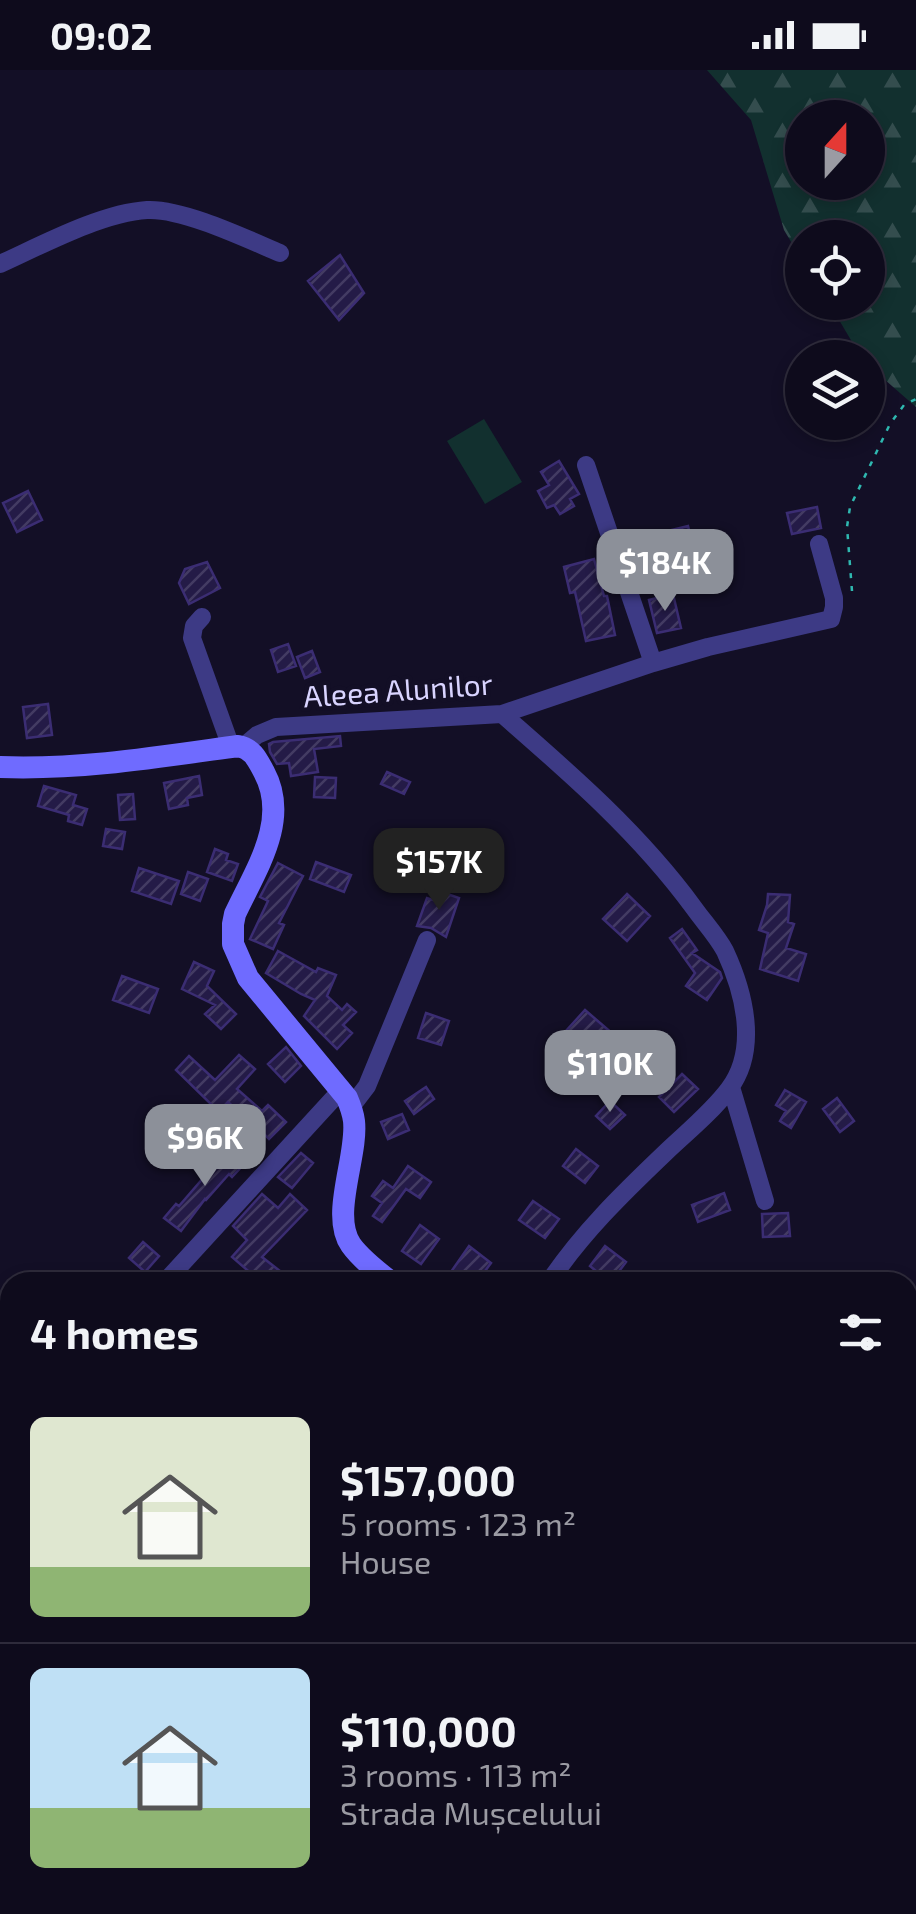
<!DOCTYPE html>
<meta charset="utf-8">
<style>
:root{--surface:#0e0b1c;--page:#1c1929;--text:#f1f3f6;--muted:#9b9ba3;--line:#2e2b3b;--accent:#8c9099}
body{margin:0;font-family:"Exo 2",sans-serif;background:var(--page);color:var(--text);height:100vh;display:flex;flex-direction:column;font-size:38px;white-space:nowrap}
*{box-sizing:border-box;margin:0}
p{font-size:32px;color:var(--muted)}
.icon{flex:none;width:55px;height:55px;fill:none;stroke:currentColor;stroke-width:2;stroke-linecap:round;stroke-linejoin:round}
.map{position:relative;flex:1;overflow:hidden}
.panel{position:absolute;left:0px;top:1202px;width:918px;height:642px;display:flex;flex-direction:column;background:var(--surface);border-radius:30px 30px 0 0;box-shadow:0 5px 15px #0003,0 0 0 2px var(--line)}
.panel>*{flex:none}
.needle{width:65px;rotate:21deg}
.buttons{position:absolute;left:785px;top:30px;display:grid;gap:20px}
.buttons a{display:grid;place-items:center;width:100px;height:100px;border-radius:50%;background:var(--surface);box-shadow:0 5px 15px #0003,0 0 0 2px var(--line);font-size:50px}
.price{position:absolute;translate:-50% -85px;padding:0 22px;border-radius:20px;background:var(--accent);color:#fff;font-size:32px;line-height:65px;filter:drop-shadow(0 2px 5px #0008)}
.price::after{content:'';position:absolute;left:50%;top:60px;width:30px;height:22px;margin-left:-15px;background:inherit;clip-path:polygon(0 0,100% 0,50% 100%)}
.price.active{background:#222;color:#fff}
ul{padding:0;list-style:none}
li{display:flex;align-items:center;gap:30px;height:250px;padding:0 30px}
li+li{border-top:2px solid var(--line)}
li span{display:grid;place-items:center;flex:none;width:280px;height:200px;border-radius:15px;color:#555}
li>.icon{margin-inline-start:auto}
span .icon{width:120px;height:120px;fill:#fffc;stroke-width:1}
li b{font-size:42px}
h2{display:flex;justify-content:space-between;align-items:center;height:120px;padding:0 30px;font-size:42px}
.status{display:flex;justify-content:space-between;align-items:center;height:70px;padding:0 50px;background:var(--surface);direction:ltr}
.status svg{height:28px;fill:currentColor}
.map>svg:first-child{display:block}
.grass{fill:#12302f}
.forest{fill:url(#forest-firs);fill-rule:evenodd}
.building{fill:url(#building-hatch);stroke:#3b2d73;stroke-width:2.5}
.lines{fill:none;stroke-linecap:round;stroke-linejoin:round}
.path{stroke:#2fb8b0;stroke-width:2.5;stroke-dasharray:5 8;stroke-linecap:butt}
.street{stroke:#3d3a85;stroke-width:18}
.secondary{stroke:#6f6bff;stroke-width:22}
.labels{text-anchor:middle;stroke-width:9;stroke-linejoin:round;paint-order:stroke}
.street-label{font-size:30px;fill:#d9d4ff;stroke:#130f26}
</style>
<div class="status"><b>09:02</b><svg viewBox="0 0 49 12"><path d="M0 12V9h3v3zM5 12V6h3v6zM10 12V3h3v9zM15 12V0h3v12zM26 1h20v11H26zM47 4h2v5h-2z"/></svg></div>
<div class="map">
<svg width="916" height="1844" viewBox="0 0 916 1844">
<defs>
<pattern id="forest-firs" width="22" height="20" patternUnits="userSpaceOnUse" patternTransform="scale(2.5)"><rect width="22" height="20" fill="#12302f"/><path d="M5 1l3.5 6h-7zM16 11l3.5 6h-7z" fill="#344d4e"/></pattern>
<pattern id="building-hatch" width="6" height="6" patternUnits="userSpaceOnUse" patternTransform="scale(2.5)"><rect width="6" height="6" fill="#241b47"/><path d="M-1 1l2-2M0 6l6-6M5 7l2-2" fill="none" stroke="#433b63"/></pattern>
</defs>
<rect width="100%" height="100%" fill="#130f26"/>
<path class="grass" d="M484,349L522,412L485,434L447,371Z"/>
<path class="forest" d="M707,0H916V337L868,295V288L861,287L829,233L868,232V168H802V190L784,160L751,50ZM802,48H868V112H802Z
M0,1639L10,1694V1835H232L249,1844H0Z"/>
<path class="building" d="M340,185L364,223L339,250L308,211Z
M559,391L579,424L570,429L574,436L560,444L554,435L547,438L538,421L549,415L541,402Z
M28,421L42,450L17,462L3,433Z
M817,437L821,458L792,464L787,443Z
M688,456L695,484L669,491L665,474L675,471L672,460Z
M594,489L604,526H607L615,565L586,571L575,522L570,523L564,497Z
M207,492L220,518L189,534L179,513L185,499Z
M673,524L681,558L657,563L649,530Z
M288,574L296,596L278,602L271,580Z
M312,581L320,602L305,608L297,587Z
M48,634L52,665L27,668L23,637Z
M340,666L341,676L314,679L318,702L291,706L289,693L277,694L270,682L269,674L273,672Z
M387,702L410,712L404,724L381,714Z
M199,706L202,725L187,728L188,735L169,739L164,713Z
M315,707L336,708L335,728L314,727Z
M44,716L76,725L73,735L87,739L82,755L68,751L69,745L38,736Z
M133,724L135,749L120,750L118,725Z
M106,759L125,762L122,779L103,776Z
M215,779L228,784L226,790L238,794L232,811L207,802Z
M316,792L351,805L344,822L310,809Z
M278,793L303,806L279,853L284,855L273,879L250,869L268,831L260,827Z
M139,798L179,811L171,834L132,821Z
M188,802L208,809L200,831L181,824Z
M436,820L459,828L446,867L431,858L417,856L427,828L433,830Z
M627,824L650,846L627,871L603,849Z
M768,824L790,825L788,852L794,854L786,878L806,884L798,911L760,899L768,863L759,860L767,835Z
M682,859L697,880L692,883L720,902L722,908L707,930L686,916L695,903L670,868Z
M278,881L316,902L318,898L336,905L327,926L342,940L347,934L356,942L343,955L352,963L337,979L304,946L315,930L301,924L266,903Z
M194,892L214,901L207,916L236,944L221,959L205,944L215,935L182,919Z
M122,906L158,919L149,943L113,930Z
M585,940L614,965L595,987L566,961Z
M426,943L449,951L441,975L418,968Z
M286,977L301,996L285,1012L268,994Z
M239,985L255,999L237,1019L262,1041L268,1035L286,1052L269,1069L238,1038L237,1040L228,1032L219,1042L176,1000L189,986L215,1010Z
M682,1004L698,1019L674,1042L659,1027Z
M426,1017L434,1029L414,1044L405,1031Z
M785,1020L806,1032L791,1058L780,1051L786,1041L776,1035Z
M837,1028L854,1051L840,1062L823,1039Z
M610,1031L625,1045L610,1059L596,1046Z
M402,1044L409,1060L388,1069L381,1052Z
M230,1077L246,1092L232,1107L229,1104L206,1130L205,1129L181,1161L164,1148L176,1134L179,1136Z
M576,1079L598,1096L585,1113L563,1096Z
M301,1083L313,1093L292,1118L278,1107Z
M408,1096L431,1112L420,1128L406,1119L382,1152L373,1146L382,1133L372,1126L383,1111L393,1118Z
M724,1123L730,1140L698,1152L692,1135Z
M262,1124L278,1138L290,1124L307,1140L262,1187L294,1212H261L232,1187L247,1170L233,1156Z
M533,1131L559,1149L545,1168L519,1150Z
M788,1143L790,1166L763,1167L762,1144Z
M420,1155L439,1169L421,1194L402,1181Z
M143,1172L159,1186L145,1202L129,1188Z
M469,1176L491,1193L477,1212H444Z
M605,1176L626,1192L611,1212H587L596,1201L590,1196Z"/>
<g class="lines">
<path class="path" d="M852,521L847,457L850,437L890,354L904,335L916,329"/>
<path class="street" d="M0,194C42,175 101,143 147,140C182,138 247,169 280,183
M586,395L653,593
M202,547L194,556L192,568L231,677
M502,644C571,704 640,764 694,838C704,852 717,866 725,881C744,922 759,979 729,1019C711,1043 687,1062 665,1083C622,1124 582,1163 549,1212
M244,676L257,665L276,657L502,644L653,593L708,577L831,549L834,537V528L819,474
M731,1017L765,1131
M351,1037L367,1016L427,870
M165,1212L342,1019
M0,1357H10
M908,1522L916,1517
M908,1634L916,1629"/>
<path class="secondary" d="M0,697C80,700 159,687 238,676C253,679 257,689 264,702C290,750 256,799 235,844L233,854V874L248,908L347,1028C350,1035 353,1043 354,1051C358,1086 330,1145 351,1175C361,1189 378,1202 391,1212
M825,1835L831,1844"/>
</g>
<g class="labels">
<g class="street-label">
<text transform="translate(398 621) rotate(-4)" y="10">Aleea Alunilor</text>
</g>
</g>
</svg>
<div class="buttons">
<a><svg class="needle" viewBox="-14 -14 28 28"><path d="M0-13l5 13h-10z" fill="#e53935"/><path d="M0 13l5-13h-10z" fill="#9b9ba3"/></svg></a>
<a><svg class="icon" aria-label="locate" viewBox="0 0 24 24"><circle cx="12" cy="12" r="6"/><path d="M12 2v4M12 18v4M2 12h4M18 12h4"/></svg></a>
<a><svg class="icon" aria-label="layers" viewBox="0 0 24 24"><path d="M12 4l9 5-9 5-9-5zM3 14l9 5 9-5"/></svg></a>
</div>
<b class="price" style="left:665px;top:544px">$184K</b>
<b class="price active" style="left:439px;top:843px">$157K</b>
<b class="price" style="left:610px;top:1045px">$110K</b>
<b class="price" style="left:205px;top:1119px">$96K</b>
<section class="panel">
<h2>4 homes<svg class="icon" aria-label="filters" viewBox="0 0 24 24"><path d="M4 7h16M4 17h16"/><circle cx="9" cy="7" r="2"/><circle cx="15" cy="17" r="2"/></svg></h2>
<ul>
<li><span style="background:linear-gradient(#dfe7d0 75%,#8fb573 0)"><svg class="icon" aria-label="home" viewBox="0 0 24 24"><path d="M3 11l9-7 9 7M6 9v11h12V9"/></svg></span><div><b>$157,000</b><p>5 rooms · 123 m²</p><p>House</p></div></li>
<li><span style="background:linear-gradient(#bfe0f5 70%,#8fb573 0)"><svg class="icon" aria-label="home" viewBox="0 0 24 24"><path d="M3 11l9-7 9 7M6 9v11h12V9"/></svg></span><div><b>$110,000</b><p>3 rooms · 113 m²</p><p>Strada Mușcelului</p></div></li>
</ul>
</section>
</div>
